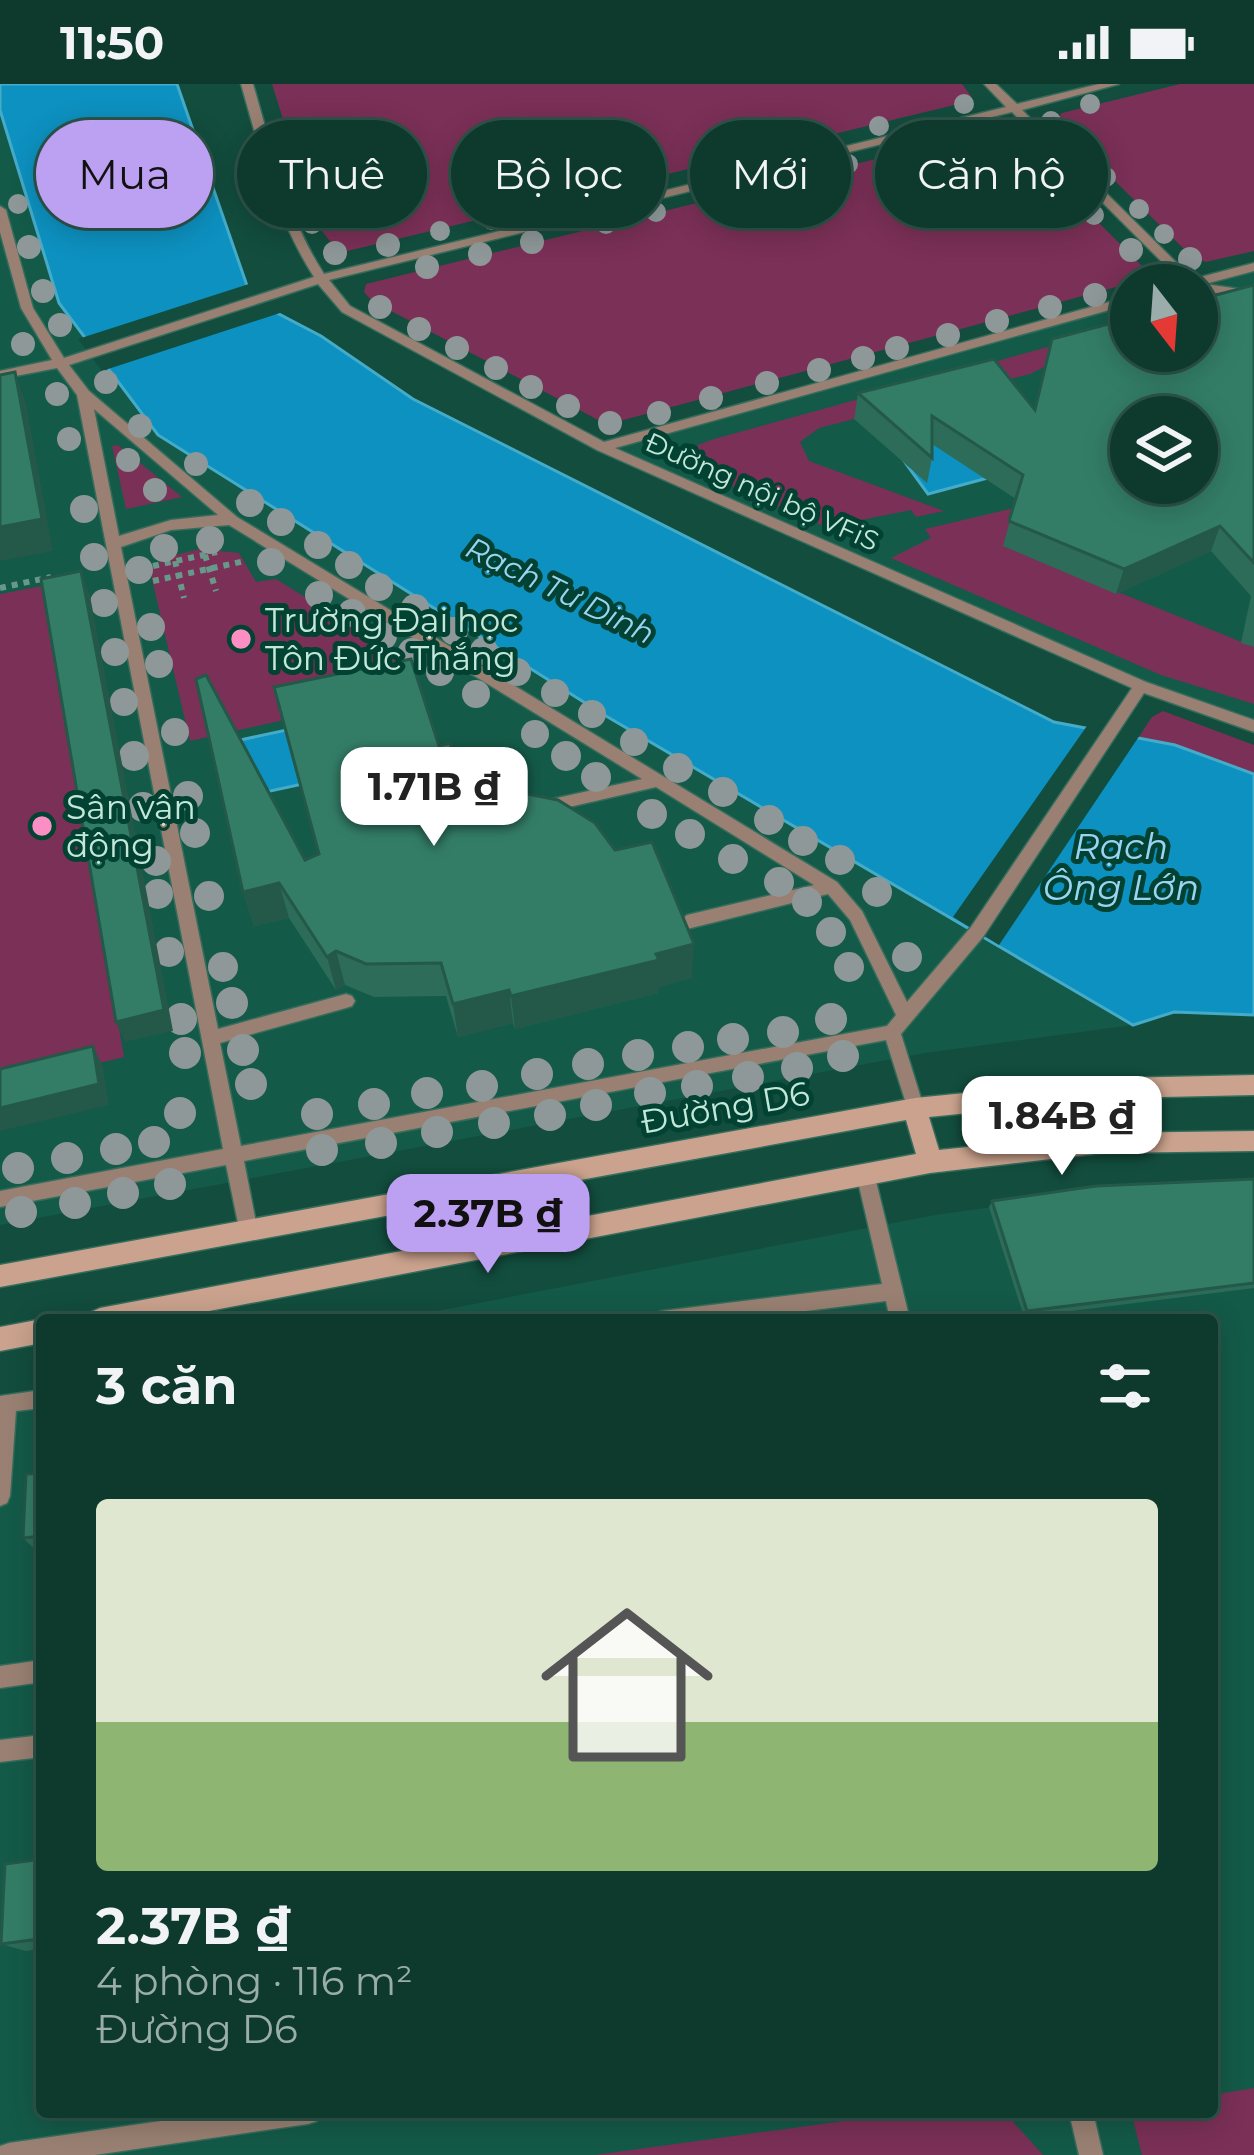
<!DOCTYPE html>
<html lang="vi">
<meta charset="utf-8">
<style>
:root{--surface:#0e3a2e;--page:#1c453a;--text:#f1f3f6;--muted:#9badaa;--line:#2e544a;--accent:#bca0f2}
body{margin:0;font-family:Montserrat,sans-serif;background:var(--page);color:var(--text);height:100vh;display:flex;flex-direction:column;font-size:45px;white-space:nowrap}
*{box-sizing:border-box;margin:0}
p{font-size:39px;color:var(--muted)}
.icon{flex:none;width:66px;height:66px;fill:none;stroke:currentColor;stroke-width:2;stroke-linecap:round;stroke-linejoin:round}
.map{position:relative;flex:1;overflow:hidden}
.panel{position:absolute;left:36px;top:1230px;width:1182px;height:804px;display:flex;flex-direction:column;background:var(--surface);border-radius:12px;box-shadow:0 6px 30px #0003,0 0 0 3px var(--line)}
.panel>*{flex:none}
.hud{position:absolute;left:36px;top:36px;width:1182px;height:108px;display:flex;gap:24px}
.needle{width:78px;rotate:163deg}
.fabs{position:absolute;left:1110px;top:180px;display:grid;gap:24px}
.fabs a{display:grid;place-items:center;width:108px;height:108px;border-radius:50%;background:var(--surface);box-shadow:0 6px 30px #0003,0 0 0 3px var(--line);font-size:60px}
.price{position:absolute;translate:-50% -102px;padding:0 27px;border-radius:24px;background:#fff;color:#222;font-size:39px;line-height:78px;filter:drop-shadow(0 3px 6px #0008)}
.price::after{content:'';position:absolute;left:50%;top:72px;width:36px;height:27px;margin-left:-18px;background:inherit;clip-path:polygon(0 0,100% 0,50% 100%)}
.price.selected{background:var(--accent);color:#111}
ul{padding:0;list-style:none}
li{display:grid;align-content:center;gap:24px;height:636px;padding:0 60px}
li+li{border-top:3px solid var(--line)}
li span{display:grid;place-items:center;height:372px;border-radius:12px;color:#555}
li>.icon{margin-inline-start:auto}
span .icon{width:216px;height:216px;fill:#fffc;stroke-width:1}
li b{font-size:51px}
h2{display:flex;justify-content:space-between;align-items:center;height:144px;padding:0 60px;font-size:51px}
.tag{padding:0 42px;border-radius:54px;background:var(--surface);box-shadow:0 6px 30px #0003,0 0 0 3px var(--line);font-size:42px;line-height:108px}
.tag.selected{background:var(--accent);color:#111}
.status{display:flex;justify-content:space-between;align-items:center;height:84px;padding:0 60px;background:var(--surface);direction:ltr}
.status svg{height:33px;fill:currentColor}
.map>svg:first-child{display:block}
.built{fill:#145a48;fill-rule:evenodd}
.green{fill:#7b3057}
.water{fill:#0d91c0;stroke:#44abc8;stroke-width:3}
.pier{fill:#124d3d}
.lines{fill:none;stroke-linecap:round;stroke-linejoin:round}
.lane-casing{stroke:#356c5c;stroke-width:3}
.secondary-casing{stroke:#356c5c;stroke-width:3}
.path{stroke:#689889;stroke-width:6;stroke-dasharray:6 6;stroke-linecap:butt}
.lane{fill:#998072;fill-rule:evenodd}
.secondary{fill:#caa28d;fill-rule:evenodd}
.tree{fill:#8e9898}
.wall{fill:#2c6c59}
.shaded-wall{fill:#245848}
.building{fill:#337d67;stroke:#245848;stroke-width:3;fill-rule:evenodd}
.poi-dot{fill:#fb8fc4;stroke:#024232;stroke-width:4.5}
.labels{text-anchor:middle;stroke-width:10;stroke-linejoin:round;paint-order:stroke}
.far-street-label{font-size:27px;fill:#c3e7d9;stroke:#024232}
.far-water-label{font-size:30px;font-style:italic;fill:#9ad4f2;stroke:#024232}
.poi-label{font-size:33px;fill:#c3e7d9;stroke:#024232;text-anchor:start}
.street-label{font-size:33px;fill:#c3e7d9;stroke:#024232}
.water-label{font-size:36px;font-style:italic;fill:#9ad4f2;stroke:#024232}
</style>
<div class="status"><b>11:50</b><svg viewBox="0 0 49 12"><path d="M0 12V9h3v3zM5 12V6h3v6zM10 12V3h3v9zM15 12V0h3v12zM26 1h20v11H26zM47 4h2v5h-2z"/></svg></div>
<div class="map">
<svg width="1254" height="2071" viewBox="0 0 1254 2071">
<rect width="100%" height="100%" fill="#124d3d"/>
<path class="built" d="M0,26L59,219L158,351L606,632L1133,941L925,969L0,1141Z
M1254,183V642L1141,602L602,363L1131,216V267H1197V201ZM1131,333H1197V399H1131Z
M1254,1102V2071H0V1312L42,1304V2028H1212V1236H390L935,1131L1093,1109Z"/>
<path class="green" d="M272,0H962L971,12L963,19L339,169L315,138Z
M1180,0H1254V167L1206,178L1191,172L1054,37L1062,29Z
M990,47L1011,51L1142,182L1145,189L1142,196L620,337L602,338L372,217L364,208L366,200Z
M1131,240L1030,290L819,344L800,358L809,377L944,427L916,433L911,426L826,443L693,385L686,378L698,361L714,355Z
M118,361L182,413L126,425L112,362Z
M1014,424L1004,462L1254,563V620L1161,591L891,474L931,454L925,445Z
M200,465L239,469L256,498L276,495L406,576L293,634L190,657L150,487L164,474Z
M42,502L124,973L0,1003V510Z
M1163,627L1254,661V690L1175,661L1138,654L1152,633Z
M1254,2004V2071H1142L1131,2028H1212V2011Z
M909,2028H993L1008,2032L1043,2071H595Z"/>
<path class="water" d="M0,0H177L252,216L321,252L413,315L1054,638L1175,661L1254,690V931L1174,928L1133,941L606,632L158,351L59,219L0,26Z
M998,326L1040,380L928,410L888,355Z
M357,631L372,685L229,716L217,661Z"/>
<path class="pier" d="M252,199L257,212L286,227L102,287L78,255Z
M1089,639L1142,648L999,861L953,833Z"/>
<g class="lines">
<defs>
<path id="lane" d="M241,0H253C272,65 287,133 324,190L1006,23L984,0H996L1017,20L1099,0H1119L1022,26L1193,195L1254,179V187L1205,200L1254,207V215L1197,206V201H1179L1182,198L1012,28L329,196L350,222L604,358L1131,212V220L615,364L1146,598L1254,636V648L1144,609L983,853L901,950L924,1024L921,1029H909L886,956L244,1077L257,1144L255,1150L248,1152L241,1150L239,1144L226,1081L0,1123V1107L223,1065L77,311L57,284L0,295V287L52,276L21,224L0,148V122L6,126L33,224L64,274L314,193C276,134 260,66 241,0ZM318,200L342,228L597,366L1132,604L971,843L907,918L862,827L837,798L237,433L89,307L69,281ZM94,325L218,431L171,436L119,452ZM229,441L642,695L539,718L531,724L533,728L539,730L656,703L814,801L687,831L679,838L681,843L687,845L828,810L850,836L896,931L887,942L241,1062L220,959L346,924L352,922L355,917L352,912L346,910L218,945L121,463L171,446Z
M865,1081L871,1083L874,1089L910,1236H890L886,1217L733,1236H652L655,1230L662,1227L882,1200L856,1089L859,1083Z
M42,1306V1324L16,1327L10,1412L7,1419L0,1422V1312Z
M42,1576V1598L0,1604V1582Z
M42,1651V1673L0,1678V1656Z
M223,2028H320L317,2037L308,2040L95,2071H0V2062L9,2059Z
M1069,2028H1093L1103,2071H1079Z"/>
<path id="secondary" d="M1254,991V1011L1117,1014L929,1033L939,1066L1103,1049L1254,1047V1067L1103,1069L930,1089L162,1236H87L91,1228L100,1224L916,1070L906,1036L0,1203V1181L915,1014L1117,994Z
M42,1235V1259L0,1267V1243Z"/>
</defs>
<use href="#lane" class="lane-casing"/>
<use href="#secondary" class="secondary-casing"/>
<path class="path" d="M205,471L216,507
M175,477L184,514
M153,482L217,468
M153,497L245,477
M0,504L51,493"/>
<use href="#lane" class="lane"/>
<use href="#secondary" class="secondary"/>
</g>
<g class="tree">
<circle cx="964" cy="20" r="10"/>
<circle cx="1090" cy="20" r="10"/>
<circle cx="1051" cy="37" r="10"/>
<circle cx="879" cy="42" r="10"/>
<circle cx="995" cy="46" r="10"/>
<circle cx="285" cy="53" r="10"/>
<circle cx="952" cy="54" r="10"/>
<circle cx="809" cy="59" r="10"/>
<circle cx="1026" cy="62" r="10"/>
<circle cx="908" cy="65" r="10"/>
<circle cx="1080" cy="69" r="10"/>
<circle cx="763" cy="71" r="10"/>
<circle cx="848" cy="80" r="10"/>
<circle cx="713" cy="82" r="10"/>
<circle cx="801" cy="92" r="10"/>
<circle cx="1106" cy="93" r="10"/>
<circle cx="1060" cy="96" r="10"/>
<circle cx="299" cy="97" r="10"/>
<circle cx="754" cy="103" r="10"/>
<circle cx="590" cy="111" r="10"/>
<circle cx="706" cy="115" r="10"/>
<circle cx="18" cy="120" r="10"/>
<circle cx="543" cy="124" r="10"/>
<circle cx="1139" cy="125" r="10"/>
<circle cx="656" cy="128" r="10"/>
<circle cx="1094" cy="131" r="10"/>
<circle cx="492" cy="136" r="10"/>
<circle cx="312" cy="140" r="10"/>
<circle cx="606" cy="140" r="10"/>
<circle cx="440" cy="147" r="10"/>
<circle cx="1164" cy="150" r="10"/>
<circle cx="532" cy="158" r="12"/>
<circle cx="388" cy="161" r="12"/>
<circle cx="29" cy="163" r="12"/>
<circle cx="1131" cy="166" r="12"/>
<circle cx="335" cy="169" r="12"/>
<circle cx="480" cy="170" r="12"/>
<circle cx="1190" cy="175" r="12"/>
<circle cx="427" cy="183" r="12"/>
<circle cx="43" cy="207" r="12"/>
<circle cx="1095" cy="211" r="12"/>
<circle cx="380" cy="223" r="12"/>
<circle cx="1050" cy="223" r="12"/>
<circle cx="997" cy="237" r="12"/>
<circle cx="60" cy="241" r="12"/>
<circle cx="419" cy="245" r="12"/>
<circle cx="948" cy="251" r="12"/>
<circle cx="23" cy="260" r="12"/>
<circle cx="457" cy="264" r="12"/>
<circle cx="897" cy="264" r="12"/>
<circle cx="863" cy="274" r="12"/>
<circle cx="496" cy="284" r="12"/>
<circle cx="819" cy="286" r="12"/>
<circle cx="106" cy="298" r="12"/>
<circle cx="767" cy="299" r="12"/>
<circle cx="531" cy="303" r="12"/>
<circle cx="57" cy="310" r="12"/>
<circle cx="711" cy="314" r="12"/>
<circle cx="568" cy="322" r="12"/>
<circle cx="659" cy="329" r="12"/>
<circle cx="610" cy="339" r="12"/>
<circle cx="140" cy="342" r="12"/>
<circle cx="69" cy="355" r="12"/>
<circle cx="128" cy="376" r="12"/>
<circle cx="196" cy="380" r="12"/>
<circle cx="155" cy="406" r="12"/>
<circle cx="250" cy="419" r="14"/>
<circle cx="84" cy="425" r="14"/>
<circle cx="281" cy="438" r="14"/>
<circle cx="210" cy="456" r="14"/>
<circle cx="318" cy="461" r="14"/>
<circle cx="164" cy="464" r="14"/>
<circle cx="94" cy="473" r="14"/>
<circle cx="271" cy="478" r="14"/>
<circle cx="349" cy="481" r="14"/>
<circle cx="139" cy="486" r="14"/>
<circle cx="379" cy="503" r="14"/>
<circle cx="319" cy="511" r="14"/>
<circle cx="104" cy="519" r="14"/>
<circle cx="415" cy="524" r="14"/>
<circle cx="352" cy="529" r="14"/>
<circle cx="151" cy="543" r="14"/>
<circle cx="454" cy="547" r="14"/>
<circle cx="383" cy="552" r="14"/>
<circle cx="484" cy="567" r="14"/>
<circle cx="115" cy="568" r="14"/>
<circle cx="412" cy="568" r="14"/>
<circle cx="159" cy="580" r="14"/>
<circle cx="440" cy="588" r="14"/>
<circle cx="517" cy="588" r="14"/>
<circle cx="555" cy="609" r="14"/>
<circle cx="476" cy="610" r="14"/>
<circle cx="124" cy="618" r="14"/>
<circle cx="592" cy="630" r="14"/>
<circle cx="175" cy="648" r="14"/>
<circle cx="535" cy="650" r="14"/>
<circle cx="634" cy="658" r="14"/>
<circle cx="134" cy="672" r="15"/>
<circle cx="566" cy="672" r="15"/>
<circle cx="678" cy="684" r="15"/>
<circle cx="596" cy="693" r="15"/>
<circle cx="723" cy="708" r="15"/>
<circle cx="188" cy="712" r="15"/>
<circle cx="143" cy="723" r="15"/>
<circle cx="652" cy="730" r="15"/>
<circle cx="769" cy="736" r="15"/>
<circle cx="195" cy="749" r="15"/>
<circle cx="690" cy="750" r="15"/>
<circle cx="803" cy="757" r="15"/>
<circle cx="733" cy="775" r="15"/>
<circle cx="840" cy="776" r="15"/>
<circle cx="156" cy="777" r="15"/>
<circle cx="779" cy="798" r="15"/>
<circle cx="877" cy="808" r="15"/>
<circle cx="158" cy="810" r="15"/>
<circle cx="209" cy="812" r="15"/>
<circle cx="807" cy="818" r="15"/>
<circle cx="831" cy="848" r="15"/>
<circle cx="169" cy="868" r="15"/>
<circle cx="907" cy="873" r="15"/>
<circle cx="223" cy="883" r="15"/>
<circle cx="849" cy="883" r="15"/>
<circle cx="232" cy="919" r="16"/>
<circle cx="181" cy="935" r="16"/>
<circle cx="831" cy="935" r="16"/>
<circle cx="783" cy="948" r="16"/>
<circle cx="733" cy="955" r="16"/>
<circle cx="688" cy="963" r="16"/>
<circle cx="243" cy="966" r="16"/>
<circle cx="185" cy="969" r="16"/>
<circle cx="638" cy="971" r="16"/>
<circle cx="843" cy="972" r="16"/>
<circle cx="588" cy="980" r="16"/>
<circle cx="797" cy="984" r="16"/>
<circle cx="537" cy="990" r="16"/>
<circle cx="748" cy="993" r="16"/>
<circle cx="251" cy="1000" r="16"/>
<circle cx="482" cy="1002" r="16"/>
<circle cx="697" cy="1002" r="16"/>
<circle cx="427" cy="1009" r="16"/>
<circle cx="650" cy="1009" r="16"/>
<circle cx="374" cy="1020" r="16"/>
<circle cx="596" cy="1021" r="16"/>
<circle cx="180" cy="1029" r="16"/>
<circle cx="317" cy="1030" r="16"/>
<circle cx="550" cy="1031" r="16"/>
<circle cx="494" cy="1039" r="16"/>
<circle cx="437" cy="1048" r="16"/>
<circle cx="154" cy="1058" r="16"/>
<circle cx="381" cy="1059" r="16"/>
<circle cx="116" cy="1065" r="16"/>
<circle cx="322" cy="1066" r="16"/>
<circle cx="67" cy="1074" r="16"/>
<circle cx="18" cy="1084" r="16"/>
<circle cx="170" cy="1100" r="16"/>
<circle cx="123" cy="1109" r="16"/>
<circle cx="75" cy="1119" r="16"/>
<circle cx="21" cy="1128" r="16"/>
</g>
<path class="wall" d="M1254,201V563L1241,559L1251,512L1211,467L1116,510L1003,462L1016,415L932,360V374L927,399L854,335L858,309L1035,326Z
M439,662L466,709L692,894L658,903V909L515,945L513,939L458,953L446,912L374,913L345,901L336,906L289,834L254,842L243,808L319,771Z
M1254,1095V1204L1024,1233L989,1123L992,1117Z
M42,1389V1472L23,1454Z
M42,1775V1934L35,1932L38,1865L26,1867L1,1860Z"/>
<path class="shaded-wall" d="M15,288L26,320L53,467L0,477V443Z
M1220,442L1211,467L1116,510L1124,485Z
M81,487L90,512L173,947L125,958L116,938Z
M279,799L289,834L254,842L243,808Z
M694,860L692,894L658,903V909L515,945L511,912Z
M336,867L345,901L336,906L327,873Z
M509,906L513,939L458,953L453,920Z
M93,962L103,983L109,1021L0,1047V1024Z"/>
<path class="building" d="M1254,201V479L1220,442L1124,485L1009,437L1023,391L932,332V374L858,309L994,275L1035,326L1052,255L1131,234V267H1197V216ZM1131,333H1197V399H1131Z
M15,288L42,435L0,443V291Z
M81,487L164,926L116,938L41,495Z
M411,575L439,662L450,659L466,709L497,704L558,716L595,739L615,766L652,758L694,860L656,870L659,876L511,912L509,906L453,920L441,879L366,880L336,867L327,873L279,799L243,808L196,595L206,591L305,776L319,770L274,603Z
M93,962L99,1000L0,1024V985Z
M1254,1095V1199L1027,1227L992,1117L1096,1102Z
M42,1389V1452L23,1454L26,1390Z
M42,1775V1931L35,1932L39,1855L1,1860L5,1780Z"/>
<g class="poi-dot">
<circle cx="241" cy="555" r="12"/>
<circle cx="42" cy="742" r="12"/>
</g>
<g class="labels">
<g class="far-street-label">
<text transform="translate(762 408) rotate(24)" y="9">Đường nội bộ VFiS</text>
</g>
<g class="far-water-label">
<text transform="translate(560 507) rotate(26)" y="10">Rạch Tư Dinh</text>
</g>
<g class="poi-label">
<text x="265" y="548">Trường Đại học<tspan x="265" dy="38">Tôn Đức Thắng</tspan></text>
<text x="66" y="735">Sân vận<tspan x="66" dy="38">động</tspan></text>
</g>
<g class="street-label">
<text transform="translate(725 1023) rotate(-10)" y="12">Đường D6</text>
</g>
<g class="water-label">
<text x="1121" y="775">Rạch<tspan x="1121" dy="41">Ông Lớn</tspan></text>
</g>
</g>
</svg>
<div class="fabs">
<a><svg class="needle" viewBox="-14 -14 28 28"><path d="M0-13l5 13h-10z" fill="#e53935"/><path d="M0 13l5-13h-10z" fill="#9badaa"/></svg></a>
<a><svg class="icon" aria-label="layers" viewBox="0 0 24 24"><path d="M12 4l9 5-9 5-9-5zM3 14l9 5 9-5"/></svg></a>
</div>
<b class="price" style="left:434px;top:765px">1.71B ₫</b>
<b class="price" style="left:1062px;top:1094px">1.84B ₫</b>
<b class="price selected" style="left:488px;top:1192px">2.37B ₫</b>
<div class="hud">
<a class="tag selected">Mua</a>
<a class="tag">Thuê</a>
<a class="tag">Bộ lọc</a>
<a class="tag">Mới</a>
<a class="tag">Căn hộ</a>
</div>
<section class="panel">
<h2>3 căn<svg class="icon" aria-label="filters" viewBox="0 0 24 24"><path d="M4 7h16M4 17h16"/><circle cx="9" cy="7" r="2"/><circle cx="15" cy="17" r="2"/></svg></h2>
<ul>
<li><span style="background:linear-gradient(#dfe7d0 60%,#8fb573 0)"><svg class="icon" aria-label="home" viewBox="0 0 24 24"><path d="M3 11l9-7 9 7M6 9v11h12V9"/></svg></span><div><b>2.37B ₫</b><p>4 phòng · 116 m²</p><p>Đường D6</p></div></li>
</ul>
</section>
</div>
